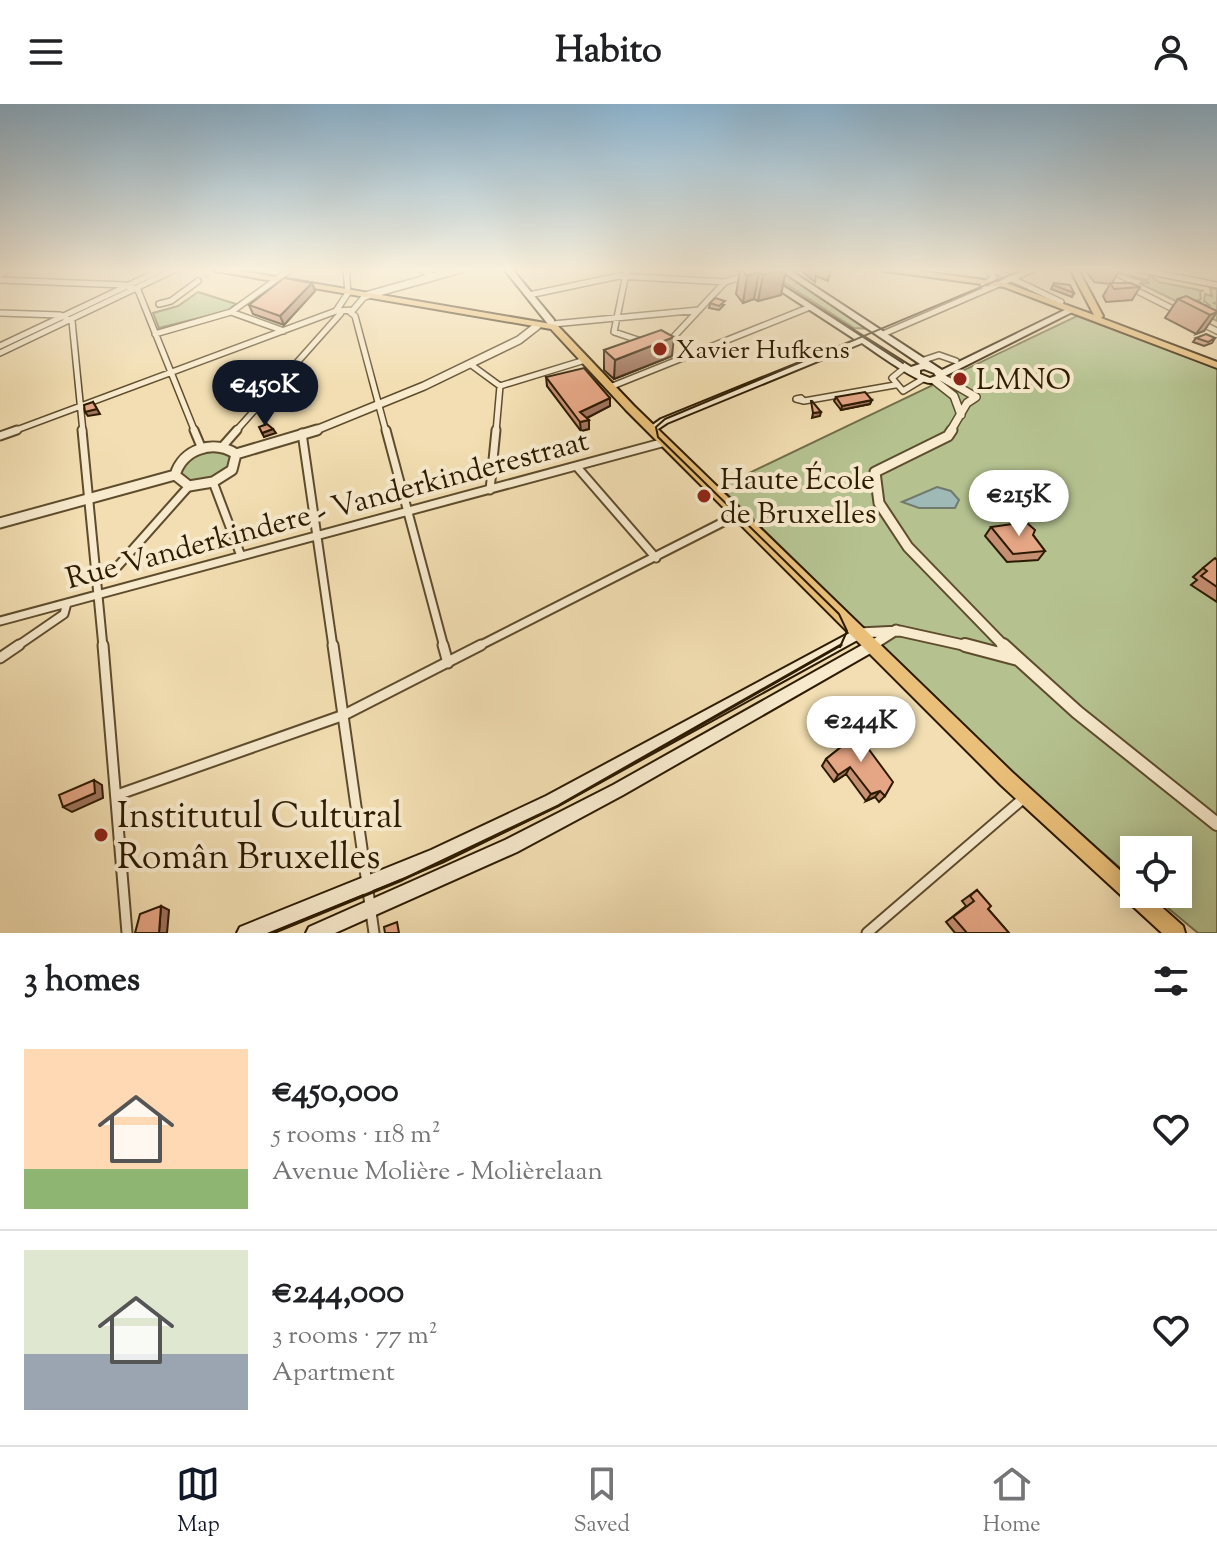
<!DOCTYPE html>
<meta charset="utf-8">
<style>
:root{--surface:#fff;--page:#f6f6f6;--text:#202124;--muted:#757577;--line:#e0e0e0;--accent:#111827}
body{margin:0;font-family:"Sorts Mill Goudy",serif;background:var(--page);color:var(--text);height:100vh;display:flex;flex-direction:column;font-size:30px;white-space:nowrap}
*{box-sizing:border-box;margin:0}
p{font-size:26px;color:var(--muted)}
.icon{flex:none;width:44px;height:44px;fill:none;stroke:currentColor;stroke-width:2;stroke-linecap:round;stroke-linejoin:round}
.map{position:relative;height:829px;overflow:hidden}
.sheet{display:flex;flex-direction:column;background:var(--surface);flex:1}
.sheet>*{flex:none}
.fabs{position:absolute;left:1120px;top:732px;display:grid;gap:16px}
.fabs a{display:grid;place-items:center;width:72px;height:72px;border-radius:0px;background:var(--surface);box-shadow:0 4px 20px #0003;font-size:40px}
.price{position:absolute;translate:-50% -68px;padding:0 18px;border-radius:28px;background:#fff;color:#222;font-size:26px;line-height:52px;filter:drop-shadow(0 2px 4px #0008)}
.price::after{content:'';position:absolute;left:50%;top:48px;width:24px;height:18px;margin-left:-12px;background:inherit;clip-path:polygon(0 0,100% 0,50% 100%)}
.price.current{background:var(--accent);color:#fff}
ul{padding:0;list-style:none}
li{display:flex;align-items:center;gap:24px;height:200px;padding:0 24px}
li+li{border-top:2px solid var(--line)}
li span{display:grid;place-items:center;flex:none;width:224px;height:160px;border-radius:0px;color:#555}
li>.icon{margin-inline-start:auto}
span .icon{width:96px;height:96px;fill:#fffc;stroke-width:1}
li b{font-size:34px}
h2{display:flex;justify-content:space-between;align-items:center;height:96px;padding:0 24px;font-size:34px}
header{display:flex;justify-content:space-between;align-items:center;height:104px;padding:0 24px;background:var(--surface);font-size:36px;font-weight:700}
.tabs{display:flex;justify-content:space-around;align-items:center;height:112px;border-top:2px solid var(--line);background:var(--surface);font-size:22px;color:var(--muted)}
.tabs a{display:grid;justify-items:center;gap:4px}
.tabs .current{color:var(--accent)}
.map>svg:first-child{display:block}
.green{fill:#b5c290;stroke:#716e48;stroke-width:2}
.water{fill:#9fbab6;stroke:#717a6e;stroke-width:2}
.lines{fill:none;stroke-linecap:round;stroke-linejoin:round}
.minor-tunnel{stroke:#cbb78f;stroke-width:5;stroke-dasharray:5 3;stroke-linecap:butt}
.minor-far2-casing{stroke:#5e4c2d;stroke-width:8}
.minor-far1-casing{stroke:#5e4c2d;stroke-width:11}
.minor-casing{stroke:#5e4c2d;stroke-width:13}
.tertiary-far2-casing{stroke:#5e4c2d;stroke-width:10}
.tertiary-far1-casing{stroke:#5e4c2d;stroke-width:13}
.tertiary-casing{stroke:#5e4c2d;stroke-width:16}
.secondary-casing{stroke:#2d1b01;stroke-width:4}
.primary-casing{stroke:#2d1b01;stroke-width:4}
.minor-far2{stroke:#f7eacd;stroke-width:5}
.minor-far1{stroke:#f7eacd;stroke-width:7}
.minor{stroke:#f7eacd;stroke-width:9}
.tertiary-far2{stroke:#f7eacd;stroke-width:7}
.tertiary-far1{stroke:#f7eacd;stroke-width:9}
.tertiary{stroke:#f7eacd;stroke-width:12}
.secondary{fill:#f7eacd;fill-rule:evenodd}
.primary{fill:#e9bf79;fill-rule:evenodd}
.tram-far1{stroke:#2d1b01;stroke-width:2}
.tram{stroke:#2d1b01;stroke-width:3}
.wall{fill:#c58f72;stroke:#2d1b01;stroke-width:2}
.shaded-wall{fill:#a0745d;stroke:#2d1b01;stroke-width:2}
.building{fill:#e5a685;stroke:#2d1b01;stroke-width:2}
.poi-dot{fill:#8f2418;stroke:#f7eacd;stroke-width:3}
.labels{text-anchor:middle;stroke-width:8;stroke-linejoin:round;paint-order:stroke}
.far-poi-label{font-size:26px;fill:#2d1b01;stroke:#f7eacd;text-anchor:start}
.poi-label{font-size:30px;fill:#2d1b01;stroke:#f7eacd;text-anchor:start}
.street-label{font-size:30px;fill:#2d1b01;stroke:#f7eacd}
.near-poi-label{font-size:36px;fill:#2d1b01;stroke:#f7eacd;text-anchor:start}
</style>
<header><svg class="icon" aria-label="menu" viewBox="0 0 24 24"><path d="M4 6h16M4 12h16M4 18h16"/></svg>Habito<svg class="icon" aria-label="person" viewBox="0 0 24 24"><circle cx="12" cy="8" r="4"/><path d="M4 21q1-7 8-7t8 7"/></svg></header>
<div class="map">
<svg width="1217" height="829" viewBox="0 0 1217 829">
<rect width="100%" height="100%" fill="#f2deb2"/>
<filter id="stains"><feTurbulence type="fractalNoise" baseFrequency=".0025" numOctaves="4"/><feColorMatrix values="0 0 0 0 .2 0 0 0 0 .09 0 0 0 0 .02 0 0 0 .5 -.17"/></filter>
<radialGradient id="worn" r=".72"><stop offset=".6" stop-color="#630" stop-opacity="0"/><stop offset="1" stop-color="#630" stop-opacity=".3"/></radialGradient>
<path class="green" d="M763,165H777L873,225L854,224Z
M1108,166L1148,176L1149,171L1159,178L1204,187H1200L1201,195L1198,196L1204,201H1209L1204,197L1205,190L1212,192L1210,184L1217,185V199H1213L1217,200V217L1139,179H1150Z
M198,188L236,200L227,207L159,224L153,209L178,202Z
M1077,212L1217,263V829H1198L1151,790H1178V746H1134V776L1026,682L720,383Z
M222,346L230,351V360C220,374 197,384 182,372V363L194,351Z"/>
<path class="water" d="M937,383L951,387L959,396L955,404H919L902,398Z"/>
<g class="lines">
<path class="minor-tunnel" d="M198,177L212,168"/>
<defs>
<path id="minor-far2" d="M346,165L348,189L336,207L353,206L365,192
M420,165L432,172
M627,165L614,228L641,237
M992,165L1061,198
M1094,165L1177,207
M1136,165L1217,181
M0,171L8,165
M0,176L125,181L138,186L195,328
M983,182L994,173L986,165
M529,191L619,172L725,178L748,171
M159,200L171,197L198,177
M231,208L284,227
M350,208L355,212L386,328
M0,209L60,211L72,217L83,328
M1199,218L1217,227
M553,220L699,206
M155,230L231,208L291,165
M883,230L1034,165
M668,239L725,178
M0,242L163,165
M0,249L176,165
M924,256L939,251L956,257
M470,260L500,282L496,328
M903,265L892,274L903,287L923,275
M500,282L585,256
M610,283L810,203
M801,294L804,297L796,295Z
M804,297L895,281
M11,328L336,207
M235,328L341,209"/>
<path id="minor-far1" d="M82,326L103,543
M194,326L202,345
M386,326L444,543
M302,329L333,543
M0,332L17,326
M222,343L237,326
M577,363L656,454
M213,378L241,452
M490,386L496,326
M96,475L117,463L189,382
M0,517L665,338
M16,543L64,510L67,499
M477,543L739,410"/>
<path id="minor" d="M103,541L127,829
M333,541L374,829
M443,541L448,559
M0,554L19,541
M117,691L344,611L481,541
M867,829L1025,693"/>
<path id="tertiary-far2" d="M365,192L461,165
M941,273L976,293
M935,277L954,292L961,311
M311,328L424,282L519,236L537,222
M950,328L967,299L976,293"/>
<path id="tertiary-far1" d="M952,326L948,332L875,368L879,399L908,443L1005,543
M236,350L317,326
M175,371L189,382L213,378L232,366L236,350
M175,371C183,345 213,335 236,350
M0,419L175,371
M859,529L900,527L972,543
M871,542L896,526"/>
<path id="tertiary" d="M965,541L1018,555
M1003,541L1077,608L1217,720"/>
<path id="secondary" d="M504,165H512L554,216V220H548Z
M747,165H756L911,263L920,260L779,165H788L942,266L1069,204L1076,206L945,272L944,275C943,275 932,279 931,279C919,280 875,248 862,239L667,319L655,327H649L647,325L661,315L856,236ZM924,265L934,269L936,272L930,274L920,270V266Z
M859,524L863,525L865,529L863,533L556,702L442,758L267,829H237L240,823L431,746L546,692Z
M871,536L876,538L877,542L876,546L623,691L517,748L335,829H306L309,823L505,736L613,681Z"/>
<path id="primary" d="M211,165H229L557,221L634,302L1013,669L1134,779V790H1147L1183,822L1185,829H1162L1001,681L626,306L551,225L215,167Z
M881,165H903L1006,179L1094,211L1070,165H1078L1103,212L1101,214L1217,258V264L1004,183L885,167Z"/>
</defs>
<use href="#minor-far2" class="minor-far2-casing"/>
<use href="#minor-far1" class="minor-far1-casing"/>
<use href="#minor" class="minor-casing"/>
<use href="#tertiary-far2" class="tertiary-far2-casing"/>
<use href="#tertiary-far1" class="tertiary-far1-casing"/>
<use href="#tertiary" class="tertiary-casing"/>
<use href="#secondary" class="secondary-casing"/>
<use href="#primary" class="primary-casing"/>
<use href="#minor-far2" class="minor-far2"/>
<use href="#minor-far1" class="minor-far1"/>
<use href="#minor" class="minor"/>
<use href="#tertiary-far2" class="tertiary-far2"/>
<use href="#tertiary-far1" class="tertiary-far1"/>
<use href="#tertiary" class="tertiary"/>
<use href="#secondary" class="secondary"/>
<use href="#primary" class="primary"/>
<path class="tram-far1" d="M759,165L903,259
M840,543L847,527L839,510L658,333L656,323L665,315L1024,165"/>
<path class="tram" d="M273,829L402,776L558,702L841,541"/>
</g>
<path class="wall" d="M730,165H786L781,191L758,197L754,195L743,199L736,190L740,166L737,168Z
M799,165H831L828,177L816,172L815,178Z
M1086,165H1123L1119,167L1112,179L1140,183L1132,196L1106,198L1103,192L1110,180L1094,178L1086,167Z
M312,179L315,187L284,221L253,210L249,201Z
M1054,179L1074,189L1072,193L1051,185Z
M1178,195L1217,207L1204,227L1196,230L1165,214Z
M710,199L724,201L719,206L709,204Z
M1196,234H1215L1212,239L1204,242L1193,238Z
M604,246L672,252L614,275L604,266Z
M546,273L610,294V302L587,314L589,325L581,327L547,282Z
M836,293L870,300L841,306L834,297Z
M991,423L1033,431L1045,447L1038,456L1007,458L985,432Z
M1217,456V498L1191,481L1197,476L1193,473L1203,464Z
M853,624L885,692L879,698L875,693L866,697L846,670L834,678L822,662L826,655L845,640L841,635L846,628Z
M977,786L988,805L1009,829H955L946,818L966,802L962,797Z"/>
<path class="shaded-wall" d="M786,165L781,191L758,197L763,171Z
M759,168L754,195L743,199L747,172Z
M312,179L315,187L284,221L280,212Z
M1217,208L1204,227L1196,230L1210,211Z
M674,233L672,252L614,275L615,256Z
M610,294V302L581,317L580,308Z
M872,296L870,300L841,306L842,302Z
M93,298L100,310L88,312L85,308Z
M821,308L820,312L812,314L813,309Z
M589,316V325L581,327L580,318Z
M273,325L276,329L264,333L262,329Z
M850,663L846,670L834,678L838,671Z
M94,676L102,681L103,694L72,708L63,703Z
M880,687L875,693L866,697L871,690Z
M161,802L169,806L167,829H159Z"/>
<path class="building" d="M741,165H785L763,171L759,168L747,172Z
M284,174L312,179L280,212L249,201Z
M1054,179L1070,181L1074,189L1053,181Z
M1110,179H1131L1140,183L1114,185Z
M1186,192L1217,207V208L1210,211L1178,195Z
M715,194L725,197L719,202L710,199Z
M661,226L674,233L615,256L604,246Z
M1206,230L1215,234L1208,238L1196,234Z
M584,264L610,294L580,308L589,316L580,318L546,273Z
M865,288L872,296L842,302L836,293Z
M811,297H812L821,308L813,309Z
M93,298L97,305L85,308L84,301Z
M267,320L273,325L262,329L259,323Z
M1026,418L1035,426L1033,431L1045,447L1013,450L991,423Z
M1215,454L1217,456V483L1201,472L1207,467L1203,464Z
M853,624L893,678L885,692L880,687L871,690L850,663L838,671L826,655L851,635L846,628Z
M94,676L95,689L63,703L59,691Z
M977,786L991,802L988,805L1009,829H967L953,813L974,797L970,792Z
M161,802L159,829H135L140,810Z
M397,818L399,829H385L384,823Z"/>
<linearGradient id="sky" x2="0" y2="1"><stop stop-color="#8bb6d4"/><stop offset="0.59" stop-color="#f9f0dc"/><stop offset="1" stop-color="#f9f0dc" stop-opacity="0"/></linearGradient>
<rect width="1217" height="281" fill="url(#sky)"/>
<g class="poi-dot">
<circle cx="660" cy="245" r="8"/>
<circle cx="960" cy="275" r="8"/>
<circle cx="704" cy="392" r="8"/>
<circle cx="101" cy="731" r="8"/>
</g>
<g class="labels">
<g class="far-poi-label">
<text x="676" y="254">Xavier Hufkens</text>
</g>
<g class="poi-label">
<text x="976" y="285">LMNO</text>
<text x="720" y="385">Haute École<tspan x="720" dy="34">de Bruxelles</tspan></text>
</g>
<g class="street-label">
<text transform="translate(327 405) rotate(-15)" y="10">Rue Vanderkindere - Vanderkinderestraat</text>
</g>
<g class="near-poi-label">
<text x="117" y="723">Institutul Cultural<tspan x="117" dy="41">Român Bruxelles</tspan></text>
</g>
</g>
<rect width="100%" height="100%" filter="url(#stains)"/>
<rect width="100%" height="100%" fill="url(#worn)"/>
</svg>
<div class="fabs">
<a><svg class="icon" aria-label="locate" viewBox="0 0 24 24"><circle cx="12" cy="12" r="6"/><path d="M12 2v4M12 18v4M2 12h4M18 12h4"/></svg></a>
</div>
<b class="price current" style="left:265px;top:324px">€450K</b>
<b class="price" style="left:1019px;top:434px">€215K</b>
<b class="price" style="left:861px;top:660px">€244K</b>
</div>
<section class="sheet">
<h2>3 homes<svg class="icon" aria-label="filters" viewBox="0 0 24 24"><path d="M4 7h16M4 17h16"/><circle cx="9" cy="7" r="2"/><circle cx="15" cy="17" r="2"/></svg></h2>
<ul>
<li><span style="background:linear-gradient(#ffd9b3 75%,#8fb573 0)"><svg class="icon" aria-label="home" viewBox="0 0 24 24"><path d="M3 11l9-7 9 7M6 9v11h12V9"/></svg></span><div><b>€450,000</b><p>5 rooms · 118 m²</p><p>Avenue Molière - Molièrelaan</p></div><svg class="icon" aria-label="heart" viewBox="0 0 24 24"><path d="M12 20l-8-8c-3-5 5-10 8-4 3-6 11-1 8 4z"/></svg></li>
<li><span style="background:linear-gradient(#dfe7d0 65%,#9aa5b1 0)"><svg class="icon" aria-label="home" viewBox="0 0 24 24"><path d="M3 11l9-7 9 7M6 9v11h12V9"/></svg></span><div><b>€244,000</b><p>3 rooms · 77 m²</p><p>Apartment</p></div><svg class="icon" aria-label="heart" viewBox="0 0 24 24"><path d="M12 20l-8-8c-3-5 5-10 8-4 3-6 11-1 8 4z"/></svg></li>
</ul>
</section>
<nav class="tabs">
<a class="current"><svg class="icon" aria-label="map" viewBox="0 0 24 24"><path d="M3 6l6-2 6 2 6-2v14l-6 2-6-2-6 2zM9 4v14M15 6v14"/></svg>Map</a>
<a><svg class="icon" aria-label="saved" viewBox="0 0 24 24"><path d="M7 4h10v16l-5-4-5 4z"/></svg>Saved</a>
<a><svg class="icon" aria-label="home" viewBox="0 0 24 24"><path d="M3 11l9-7 9 7M6 9v11h12V9"/></svg>Home</a>
</nav>
